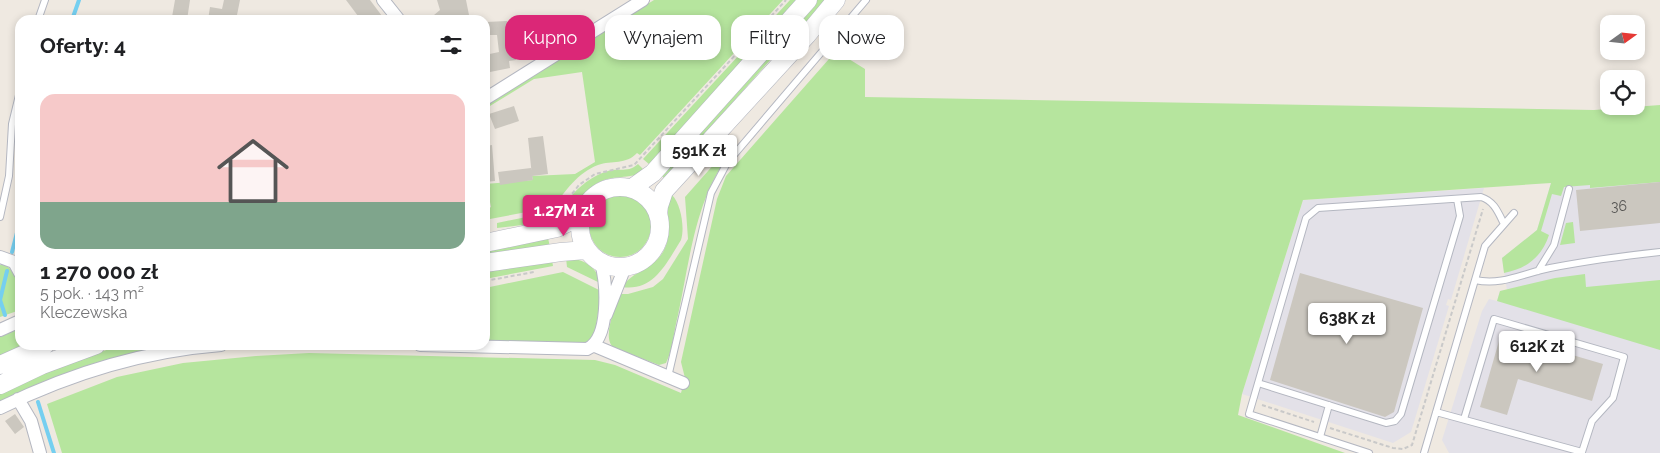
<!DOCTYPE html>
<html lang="pl">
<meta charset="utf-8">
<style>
:root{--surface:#fff;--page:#f6f6f6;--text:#202124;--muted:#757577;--accent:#db2777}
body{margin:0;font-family:Raleway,sans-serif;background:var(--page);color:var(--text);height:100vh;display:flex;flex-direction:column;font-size:19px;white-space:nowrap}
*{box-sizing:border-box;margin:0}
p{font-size:16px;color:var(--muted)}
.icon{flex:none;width:28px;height:28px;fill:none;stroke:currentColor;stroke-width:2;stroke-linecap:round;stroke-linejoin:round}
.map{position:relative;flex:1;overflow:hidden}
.sheet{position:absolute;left:15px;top:15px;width:475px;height:335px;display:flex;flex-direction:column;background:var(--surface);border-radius:15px;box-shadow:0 2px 8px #0003}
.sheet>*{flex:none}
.guide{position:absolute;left:505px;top:15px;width:475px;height:45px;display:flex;gap:10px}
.needle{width:32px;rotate:75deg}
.controls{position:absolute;left:1600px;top:15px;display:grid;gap:10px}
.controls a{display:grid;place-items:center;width:45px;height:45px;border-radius:10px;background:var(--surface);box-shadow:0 2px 8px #0003;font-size:25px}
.price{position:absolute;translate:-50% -42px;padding:0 11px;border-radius:5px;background:#fff;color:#222;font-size:16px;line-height:32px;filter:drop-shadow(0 1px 2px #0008)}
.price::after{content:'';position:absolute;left:50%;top:30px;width:15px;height:11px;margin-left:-8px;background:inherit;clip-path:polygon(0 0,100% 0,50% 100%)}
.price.active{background:var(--accent);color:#fff}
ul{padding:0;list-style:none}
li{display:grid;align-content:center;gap:10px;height:265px;padding:0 25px}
li span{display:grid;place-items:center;height:155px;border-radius:15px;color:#555}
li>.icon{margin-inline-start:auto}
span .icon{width:90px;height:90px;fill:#fffc;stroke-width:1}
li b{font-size:21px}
h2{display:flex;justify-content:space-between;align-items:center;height:60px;padding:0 25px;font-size:21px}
.chip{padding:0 18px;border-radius:15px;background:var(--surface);box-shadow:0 2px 8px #0003;font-size:18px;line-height:45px}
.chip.active{background:var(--accent);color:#fff}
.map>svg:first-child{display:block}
.industrial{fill:#e3e1e8}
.green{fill:#b6e59e}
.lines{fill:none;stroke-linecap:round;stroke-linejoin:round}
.stream{stroke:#75cff0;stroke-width:4}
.building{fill:#cbc7bf}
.service-casing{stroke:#b4b7c1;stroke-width:8}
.minor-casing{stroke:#b4b7c1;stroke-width:14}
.secondary-casing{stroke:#b4b7c1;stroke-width:19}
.path{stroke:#c9c9c9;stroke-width:2;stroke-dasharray:4 2.5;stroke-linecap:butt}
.service{stroke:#fff;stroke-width:6}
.minor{stroke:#fff;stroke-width:12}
.secondary{stroke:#fff;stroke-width:18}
.labels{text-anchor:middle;stroke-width:4;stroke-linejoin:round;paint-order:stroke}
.number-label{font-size:14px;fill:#555452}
</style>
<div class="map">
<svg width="1660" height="453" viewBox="0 0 1660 453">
<rect width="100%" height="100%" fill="#efe9e1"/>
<path class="industrial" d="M1660,173V453H1449L1442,440L1482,311L1489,299L1497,301L1500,291L1507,290L1502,258L1537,230L1551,183Z
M1484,188L1451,300L1448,299L1446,305L1449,306L1411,432L1393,443L1242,394L1303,200Z"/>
<path class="green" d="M654,0H783L640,155L637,153C626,165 612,160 598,165C577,173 566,191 553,207L490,219L488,209L491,207L490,202H487L485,184L533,180L532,176L575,174L595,162L582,72L534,79L485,109V106Z
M790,0H801L650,165L643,159Z
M814,0H829L787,41L665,179L661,175Z
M836,51L865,69V97L1594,110L1660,105V182L1590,188V185L1564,187L1561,196L1552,194L1541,231L1549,235C1542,257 1526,269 1504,273L1502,258L1537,230L1551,183L1303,200L1242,394L1238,415L1345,453H62L47,404L117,377L183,363L256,356L309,353L595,360L615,365L681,393L685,378L681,362L717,199L726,176Z
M731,145L735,148C696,192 690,259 678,315C674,330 673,349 666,363L659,365L614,348C601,338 616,308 619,294H628L653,287L663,279L688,239L685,197Z
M638,164L645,171C630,180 611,174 596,184C580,194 575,211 559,220C563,198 590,174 612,170C622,169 629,172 638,164Z
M589 226a31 31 0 1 1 62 0a31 31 0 1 1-62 0Z
M672,195C681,204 685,228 681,240C667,262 654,292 622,287C633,271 653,269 663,252C675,231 662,208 672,195Z
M541,214L544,216L546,222L497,228V223Z
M1573,222L1575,243L1560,245L1566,223Z
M548,238L550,247L485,256V250Z
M566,258C582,259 597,265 600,283L567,267Z
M552,260L553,266L485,279V269Z
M0,265H6C20,277 20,293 20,310L0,317Z
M563,272L601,291L595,334L592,340L585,343L485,341V288Z
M1585,274L1586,287L1660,280V350L1497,301L1500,291L1555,278Z
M20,327V345H29L0,358V335Z
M120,345H175C113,361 58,374 0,402V393L24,380Z"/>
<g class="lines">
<path class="stream" d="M72,20L79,0
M12,252L20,221
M5,315L0,300L7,271
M38,402L54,453"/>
</g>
<path class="building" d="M175,0H190L187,20L172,17Z
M224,0H240L236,20H208L210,7L222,9Z
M346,0H370L385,20H374L371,16L361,20Z
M437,0H466L470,20H428L440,10Z
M534,19L541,32L515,45L516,60L509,61L510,68L485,73V55L499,52L497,35H487L486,22L507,21L508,32Z
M514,106L519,121L495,129L489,114Z
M543,136L548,174L532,176L528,138Z
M492,145L495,181L485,182V146Z
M531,168L533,180L500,185L498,172Z
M1660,182V223L1580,231L1576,190Z
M1300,273L1423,308L1394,412L1385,417L1270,380Z
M1501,334L1603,364L1592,401L1518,379L1507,415L1480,407Z
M15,414L24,427L15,434L5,421Z"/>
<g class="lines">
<defs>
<path id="service" d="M38,20L45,0
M0,217L9,176L12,124L20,91
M1538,271L1554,245L1569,189
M1475,280C1502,286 1524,273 1550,268C1586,261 1623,256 1660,252
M668,377L711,193L727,163L866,0
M1258,383L1386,423L1395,421L1401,414L1460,216L1457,199
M1436,412L1582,452L1592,421L1613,398L1624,357L1494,319L1464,419
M1320,437L1329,405
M1369,453L1249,414L1306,218L1318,208L1481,197C1494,201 1498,212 1504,224
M1424,453L1485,246L1514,213"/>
<path id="minor" d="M383,0L399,20
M485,99L643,0
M0,257L14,262L20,273
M606,315L625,267
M0,330L20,321
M420,345L587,349C610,339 607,285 601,263
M595,346L683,383
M18,399L31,421L40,453
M0,408C69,374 144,351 221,345"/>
<path id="secondary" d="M580 227a40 40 0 1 1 80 0a40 40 0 1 1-80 0Z
M632,188L653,173L808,0
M658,214L659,206L664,191L807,35L836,0
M485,243L557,228L581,216
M485,263L561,252L586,250
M0,365L45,345
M0,385L42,365L96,345"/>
</defs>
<use href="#service" class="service-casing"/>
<use href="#minor" class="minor-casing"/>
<use href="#secondary" class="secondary-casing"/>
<path class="path" d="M485,205L489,222
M560,209L579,185L595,174L634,165L786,0
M485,281L534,272
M1262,405L1314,422
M1330,428L1393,448L1403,449L1412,445L1483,209"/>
<use href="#service" class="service"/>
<use href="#minor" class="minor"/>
<use href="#secondary" class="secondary"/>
</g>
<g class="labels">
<g class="number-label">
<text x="1619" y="211">36</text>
</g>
</g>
</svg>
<div class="controls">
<a><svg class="needle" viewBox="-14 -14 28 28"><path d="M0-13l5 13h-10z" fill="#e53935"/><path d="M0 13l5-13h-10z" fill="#757577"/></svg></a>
<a><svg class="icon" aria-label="locate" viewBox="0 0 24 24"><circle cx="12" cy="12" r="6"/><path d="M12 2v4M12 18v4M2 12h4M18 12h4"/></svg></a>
</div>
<b class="price" style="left:699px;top:177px">591K zł</b>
<b class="price active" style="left:564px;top:237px">1.27M zł</b>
<b class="price" style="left:1347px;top:345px">638K zł</b>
<b class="price" style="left:1537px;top:373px">612K zł</b>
<div class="guide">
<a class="chip active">Kupno</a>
<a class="chip">Wynajem</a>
<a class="chip">Filtry</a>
<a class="chip">Nowe</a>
</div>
<section class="sheet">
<h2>Oferty: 4<svg class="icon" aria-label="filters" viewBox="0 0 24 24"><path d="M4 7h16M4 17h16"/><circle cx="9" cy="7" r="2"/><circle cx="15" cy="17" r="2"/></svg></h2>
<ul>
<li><span style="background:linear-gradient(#f6c9c9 70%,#7fa58c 0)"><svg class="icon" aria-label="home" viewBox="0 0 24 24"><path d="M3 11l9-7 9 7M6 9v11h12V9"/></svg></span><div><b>1 270 000 zł</b><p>5 pok. · 143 m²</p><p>Kleczewska</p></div></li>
</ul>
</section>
</div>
